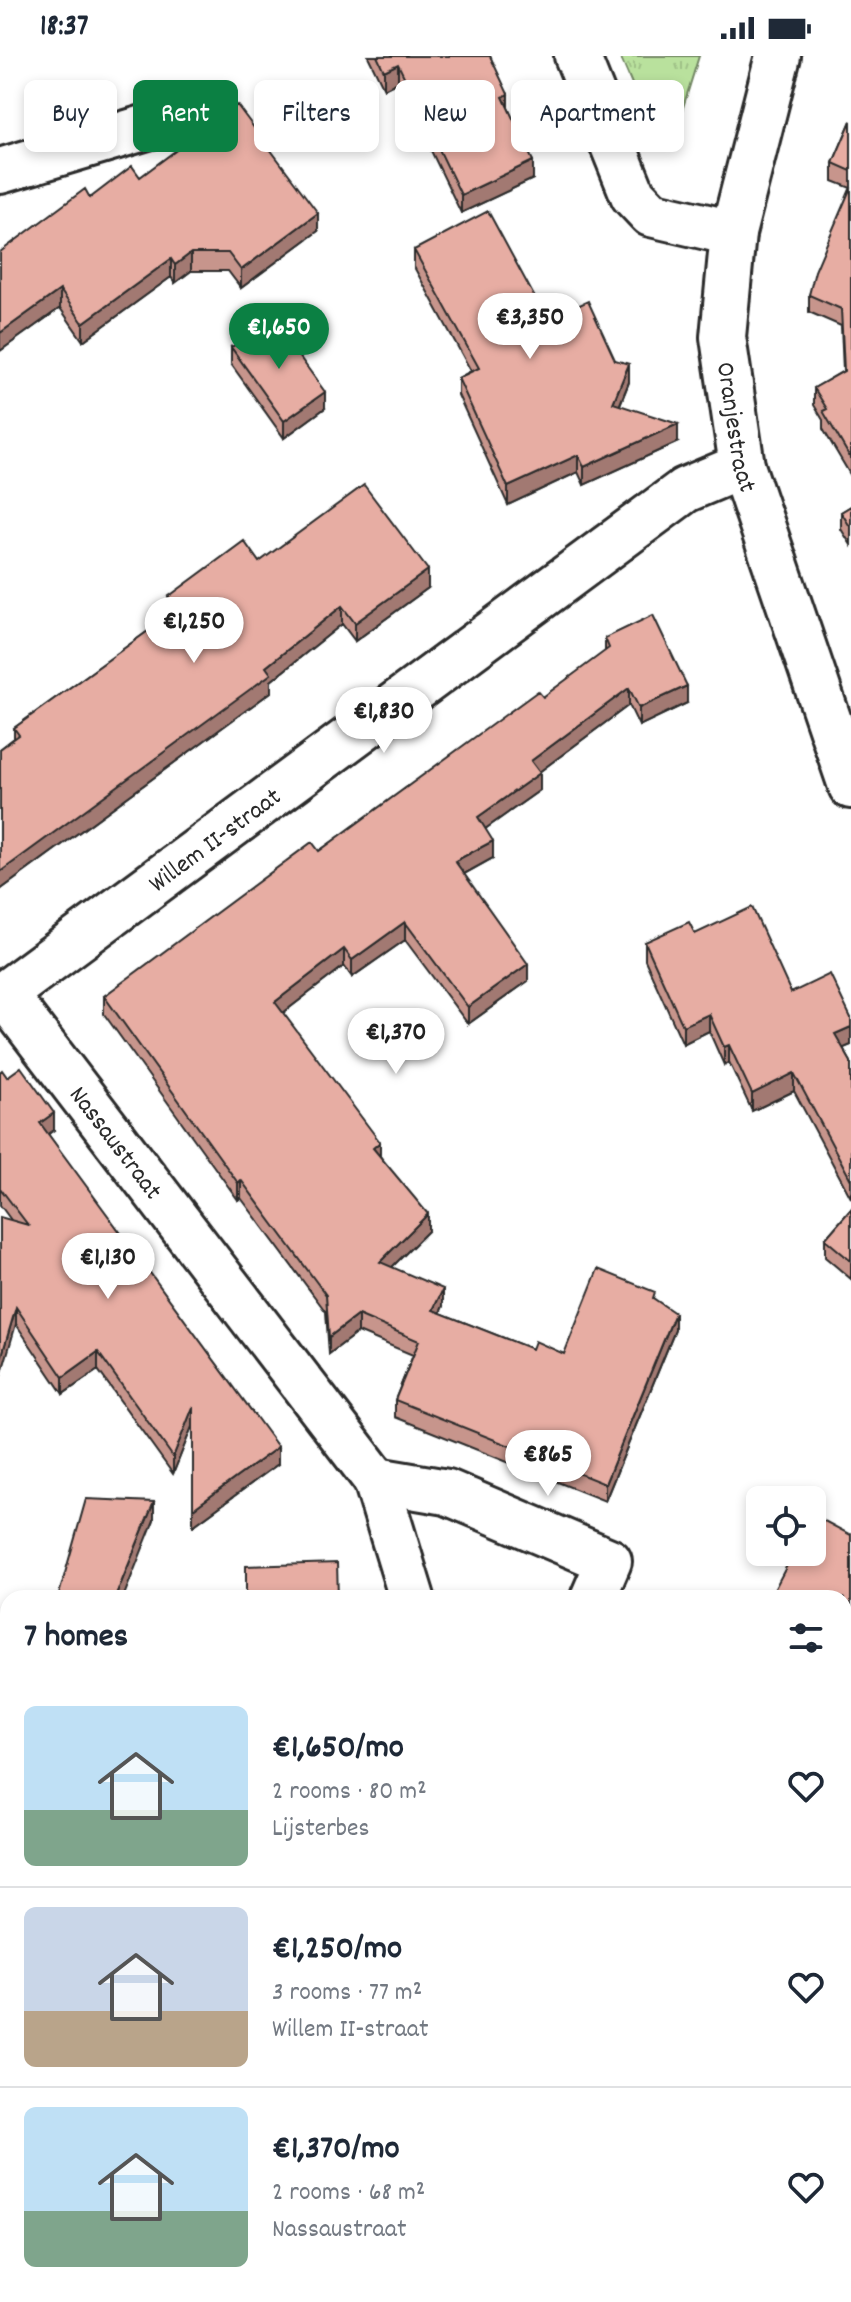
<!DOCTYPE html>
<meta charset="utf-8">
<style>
:root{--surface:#fff;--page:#f2f2f3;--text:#1f2937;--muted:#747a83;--line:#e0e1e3;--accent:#0b8043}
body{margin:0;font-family:Dekko,sans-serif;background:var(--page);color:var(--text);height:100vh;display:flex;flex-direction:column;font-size:30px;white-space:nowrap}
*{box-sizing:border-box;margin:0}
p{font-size:26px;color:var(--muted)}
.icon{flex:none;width:44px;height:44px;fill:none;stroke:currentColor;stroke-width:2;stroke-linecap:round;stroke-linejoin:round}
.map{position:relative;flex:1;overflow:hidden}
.side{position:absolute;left:0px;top:1534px;width:852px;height:712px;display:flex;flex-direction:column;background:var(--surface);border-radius:24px 24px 0 0;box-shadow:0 4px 12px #0003}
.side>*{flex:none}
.top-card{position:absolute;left:24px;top:24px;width:804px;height:72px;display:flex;gap:16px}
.controls{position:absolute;left:746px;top:1430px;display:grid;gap:16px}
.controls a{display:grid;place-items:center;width:80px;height:80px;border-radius:12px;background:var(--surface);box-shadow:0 4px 12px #0003;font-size:40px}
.price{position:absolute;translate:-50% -68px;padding:0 18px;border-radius:28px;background:#fff;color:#222;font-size:26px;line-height:52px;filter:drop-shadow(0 2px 4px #0008)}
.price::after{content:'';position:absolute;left:50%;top:48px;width:24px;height:18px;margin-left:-12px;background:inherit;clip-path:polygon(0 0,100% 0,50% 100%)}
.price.current{background:var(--accent);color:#fff}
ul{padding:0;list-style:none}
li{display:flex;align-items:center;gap:24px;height:200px;padding:0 24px}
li+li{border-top:2px solid var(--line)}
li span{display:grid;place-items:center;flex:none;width:224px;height:160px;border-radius:12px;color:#555}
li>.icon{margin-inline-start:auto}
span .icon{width:96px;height:96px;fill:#fffc;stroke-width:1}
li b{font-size:34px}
h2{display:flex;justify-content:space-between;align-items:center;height:96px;padding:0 24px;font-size:34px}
.tag{padding:0 28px;border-radius:12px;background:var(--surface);box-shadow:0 4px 12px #0003;font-size:28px;line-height:72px}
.tag.current{background:var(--accent);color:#fff}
.status{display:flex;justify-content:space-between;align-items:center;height:56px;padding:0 40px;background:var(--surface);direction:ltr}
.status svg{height:22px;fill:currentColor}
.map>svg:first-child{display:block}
.built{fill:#f8e6e3}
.grass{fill:url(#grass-tufts);stroke:#728664;stroke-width:2}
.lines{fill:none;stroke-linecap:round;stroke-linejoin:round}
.street-casing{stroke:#2b2b2b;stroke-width:50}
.street{stroke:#fff;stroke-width:44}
.wall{fill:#c7958c;stroke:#2b2b2b;stroke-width:2}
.shaded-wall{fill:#a27972;stroke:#2b2b2b;stroke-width:2}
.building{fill:#e7ada3;stroke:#2b2b2b;stroke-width:2}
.labels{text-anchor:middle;stroke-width:8;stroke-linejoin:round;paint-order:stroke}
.street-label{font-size:26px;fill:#2b2b2b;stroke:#fff}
</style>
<div class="status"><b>18:37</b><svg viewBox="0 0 49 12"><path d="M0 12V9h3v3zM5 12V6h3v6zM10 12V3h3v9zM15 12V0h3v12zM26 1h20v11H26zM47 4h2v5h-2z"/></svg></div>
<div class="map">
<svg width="851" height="2246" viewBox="0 0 851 2246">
<defs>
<pattern id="grass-tufts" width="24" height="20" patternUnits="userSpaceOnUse" patternTransform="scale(2)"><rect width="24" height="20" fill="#b9e19d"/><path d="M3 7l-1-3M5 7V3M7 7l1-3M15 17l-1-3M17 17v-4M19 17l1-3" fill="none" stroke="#9fc187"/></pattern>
</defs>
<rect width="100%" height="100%" fill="#fff"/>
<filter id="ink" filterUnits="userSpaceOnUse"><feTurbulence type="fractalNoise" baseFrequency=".0125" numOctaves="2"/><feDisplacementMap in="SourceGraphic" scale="16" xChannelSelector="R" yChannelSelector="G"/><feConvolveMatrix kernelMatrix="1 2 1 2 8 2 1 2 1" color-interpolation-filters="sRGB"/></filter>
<g filter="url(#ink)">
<path class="built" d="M851,1763V2235L844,2236V1770Z
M271,2238H818L734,2246H272Z"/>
<path class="grass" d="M620,0H699L675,77L668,86L656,84Z"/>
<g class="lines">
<defs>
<g id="street">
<path d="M577,0L633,139L651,158L733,177"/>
<path id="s1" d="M778,0L733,177L723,281L742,410L851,730"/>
<path d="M0,115L174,63"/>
<path id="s2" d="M4,938L376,1424L412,1542"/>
<path id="s3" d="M0,941L685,434L742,410"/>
<path d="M376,1424L447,1436L609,1505L593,1542"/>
<path d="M194,2246L195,2238"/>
</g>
</defs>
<use href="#street" class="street-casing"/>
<use href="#street" class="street"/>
</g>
<path class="wall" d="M368,0H490L533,123L461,157L398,26L384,33Z
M851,65V420L823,373V364L814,349V332L843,315L841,270L809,256V239L851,132L833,125V107Z
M140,121L318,175L241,232L228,215H191L175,227L171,221L83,285L60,252L0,295L90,142Z
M414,194L547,264L615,304L629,326L620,349L678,386L584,429L578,416L508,449L458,339V322L471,315L414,211Z
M231,291L325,352L284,382L231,308Z
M851,450V489L841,473V456Z
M259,506L428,532L355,585L342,568L271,625V636L0,834V693L14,682V672L169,560L168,541Z
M605,582L687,647L639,670L629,649L539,716L540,734L485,773L493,802L464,818L528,925L468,968L405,884L352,921L344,910L283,957L380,1100L428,1175L392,1211L443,1250L440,1257L532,1293L564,1298L655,1244L675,1274L605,1445L395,1361V1344L413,1299L358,1276L329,1298L326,1256L241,1142L238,1144L104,958V940L319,795L543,641L605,596Z
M695,878L791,937L851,962V989L843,992L851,1006V1142L794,1035L752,1055L729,1006L724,1009L709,975L683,988L645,904V886Z
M0,1016L7,1021L54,1074L48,1078L278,1408L193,1470V1368L173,1418L98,1314L63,1338L16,1268L11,1164L0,1149Z
M851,1153V1223L825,1201V1183Z
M851,1479V1754L845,1760L851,1797L844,1804V1542H774V1534Z
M844,1868H851V2217L844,2218Z
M354,2238H485L426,2246H356Z
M541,2238H579L542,2243Z"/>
<path class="shaded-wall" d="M398,8V26L384,33V15Z
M508,38V56L503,41Z
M533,105V123L461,157V139Z
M318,157V175L241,232V214Z
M191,197V215L175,227V209Z
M171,203V221L83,285V267Z
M60,234V252L0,295V277Z
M629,308V326L613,365V347Z
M325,336V352L284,382V365Z
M678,368V386L584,429V411Z
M578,399V416L508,449V431Z
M428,514V532L355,585V567Z
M342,550V568L271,625V636L0,834V816L266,611Z
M687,630V647L639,670V652Z
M629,632V649L531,722V705Z
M540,717V734L478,778V761Z
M493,785V802L455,823V805Z
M405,866V884L352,921V904Z
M344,893V910L275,963V946Z
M528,908V925L468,968V951Z
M709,958V975L683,988V970Z
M851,971V989L835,996V978Z
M729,989V1006L724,1009V991Z
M794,1017V1035L752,1055V1038Z
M54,1057V1074L40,1084V1067Z
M380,1086V1103L373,1092Z
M241,1124V1142L238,1144V1127Z
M428,1158V1175L380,1223V1206Z
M443,1233V1250L433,1272V1254Z
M16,1251V1268L0,1323V1306Z
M675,1257V1274L605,1445V1428Z
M358,1259V1276L329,1298V1281Z
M98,1296V1314L63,1338V1321Z
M193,1351V1368L173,1418V1401Z
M278,1391V1408L193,1470V1453Z
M154,1446V1464L123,1542H115Z
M851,1732V1754L844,1761V1739Z
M851,1775V1797L844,1804V1782Z
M79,2238H109L95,2246H64Z"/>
<path class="building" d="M377,0H490L508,38L503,41L533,105L461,139L398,8L384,15Z
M237,49L318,157L241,214L228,197H191L175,209L171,203L83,267L60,234L0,277V196L85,133L90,142L132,110L140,121Z
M851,65V115L833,107Z
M851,131V403L823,355L827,353L814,332L844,315L841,253L809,239L815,215Z
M488,155L547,264L588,245L615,304L629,308L613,347L678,368L584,411L578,399L508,431L458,322L479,312L414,194Z
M276,268L325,336L284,365L231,291Z
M364,429L428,514L355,567L342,550L266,611L271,618L0,816V693L19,679L14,672L177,554L168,541L244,485L259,506Z
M851,450V472L841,456Z
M653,559L687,630L639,652L629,632L531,705L540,717L478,761L493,785L455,805L528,908L468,951L405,866L352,904L344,893L275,946L380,1086L373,1092L428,1158L380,1206L443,1233L433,1254L532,1293L535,1285L564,1298L598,1213L655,1236L653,1242L675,1257L605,1428L395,1344L419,1285L358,1259L329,1281L326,1239L241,1124L238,1127L104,940L312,786L319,795L538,635L543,641L609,592L605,582Z
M752,851L791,937L830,918L851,962V971L835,978L851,1006V1124L794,1017L752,1038L729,989L724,991L709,958L683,970L645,886L689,866L695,878Z
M21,1011L54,1057L40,1067L278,1391L193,1453V1351L173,1401L98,1296L63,1321L16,1251L0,1306V1161L28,1169L0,1132V1016L2,1014L7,1021Z
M851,1153V1205L825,1183Z
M86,1443L154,1446L115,1542H58Z
M813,1459L851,1479V1732L844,1739V1542H790L774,1534L794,1496H812Z
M337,1507L338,1542H246V1510Z
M844,1759L851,1766V1775L844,1782Z
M844,1868H851V2193L844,2194Z
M0,2197H8V2238H79L64,2246H0Z"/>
</g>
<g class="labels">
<g class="street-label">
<text dy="9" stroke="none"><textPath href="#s1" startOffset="378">Oranjestraat</textPath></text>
<text dy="9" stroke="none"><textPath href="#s3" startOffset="266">Willem II-straat</textPath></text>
<text dy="9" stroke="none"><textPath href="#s2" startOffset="186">Nassaustraat</textPath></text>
</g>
</g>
</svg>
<div class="controls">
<a><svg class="icon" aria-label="locate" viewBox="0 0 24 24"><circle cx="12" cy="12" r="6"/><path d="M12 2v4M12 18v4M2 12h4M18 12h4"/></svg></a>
</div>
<b class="price" style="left:530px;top:305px">€3,350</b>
<b class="price current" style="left:279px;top:315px">€1,650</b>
<b class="price" style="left:194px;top:609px">€1,250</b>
<b class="price" style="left:384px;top:699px">€1,830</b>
<b class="price" style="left:396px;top:1020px">€1,370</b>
<b class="price" style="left:108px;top:1245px">€1,130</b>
<b class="price" style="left:548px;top:1442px">€865</b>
<div class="top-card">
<a class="tag">Buy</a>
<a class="tag current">Rent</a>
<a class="tag">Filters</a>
<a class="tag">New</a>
<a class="tag">Apartment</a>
</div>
<section class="side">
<h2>7 homes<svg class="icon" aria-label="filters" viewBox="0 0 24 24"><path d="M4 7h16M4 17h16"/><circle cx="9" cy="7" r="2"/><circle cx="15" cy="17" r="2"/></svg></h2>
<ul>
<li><span style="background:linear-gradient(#bfe0f5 65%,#7fa58c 0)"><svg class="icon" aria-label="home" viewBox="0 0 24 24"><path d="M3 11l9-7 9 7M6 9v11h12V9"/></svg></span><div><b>€1,650/mo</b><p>2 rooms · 80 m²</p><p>Lijsterbes</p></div><svg class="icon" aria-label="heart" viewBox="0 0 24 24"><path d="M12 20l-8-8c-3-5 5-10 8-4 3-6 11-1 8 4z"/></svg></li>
<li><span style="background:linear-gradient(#c9d6e8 65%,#b9a48a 0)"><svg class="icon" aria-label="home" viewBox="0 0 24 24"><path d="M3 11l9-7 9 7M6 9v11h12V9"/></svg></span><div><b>€1,250/mo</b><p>3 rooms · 77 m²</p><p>Willem II-straat</p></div><svg class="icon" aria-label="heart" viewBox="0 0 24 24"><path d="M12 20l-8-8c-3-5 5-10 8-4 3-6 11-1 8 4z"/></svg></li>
<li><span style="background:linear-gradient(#bfe0f5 65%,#7fa58c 0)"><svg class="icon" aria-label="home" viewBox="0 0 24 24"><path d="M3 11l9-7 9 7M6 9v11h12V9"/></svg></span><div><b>€1,370/mo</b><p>2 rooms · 68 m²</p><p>Nassaustraat</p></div><svg class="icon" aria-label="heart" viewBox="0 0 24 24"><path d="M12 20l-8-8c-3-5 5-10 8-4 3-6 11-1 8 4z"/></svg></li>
</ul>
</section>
</div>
